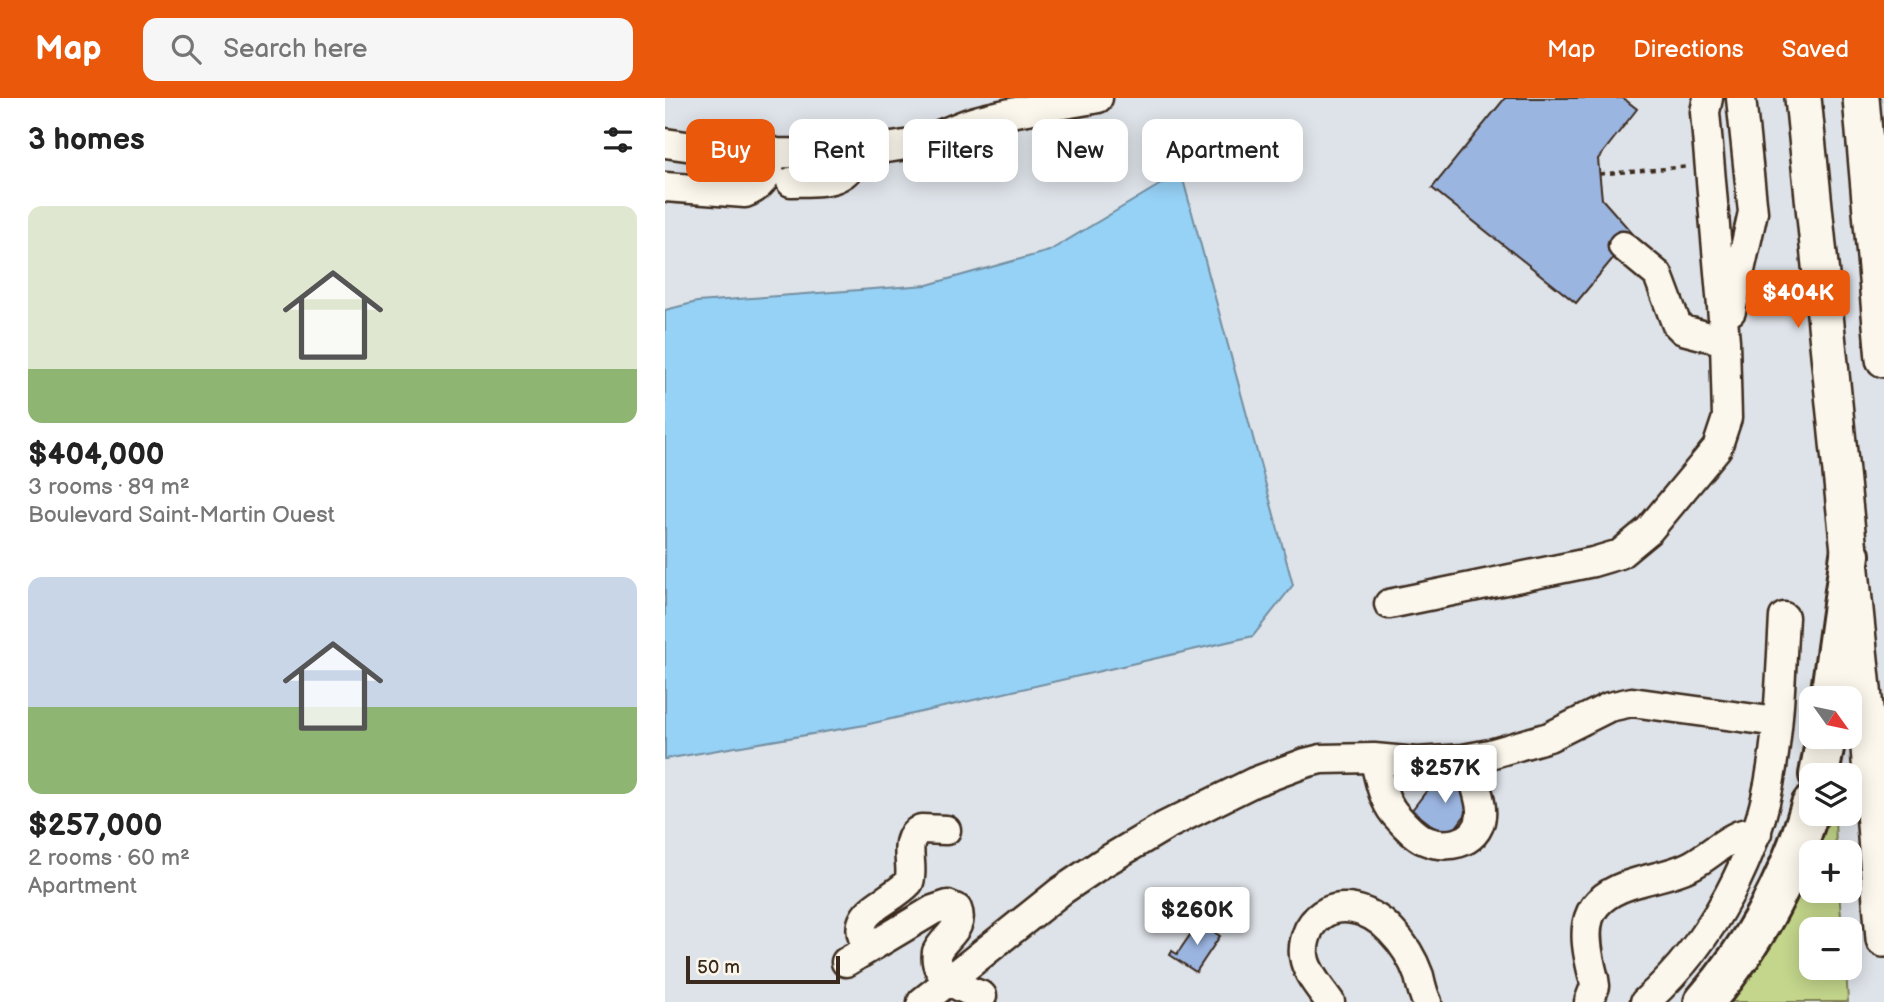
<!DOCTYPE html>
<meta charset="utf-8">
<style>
:root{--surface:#fff;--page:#f6f6f6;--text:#222;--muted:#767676;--accent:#ea580c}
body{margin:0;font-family:"Balsamiq Sans",sans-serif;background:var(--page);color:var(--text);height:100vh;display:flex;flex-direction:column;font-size:26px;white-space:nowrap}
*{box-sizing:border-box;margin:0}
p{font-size:23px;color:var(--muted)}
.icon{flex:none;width:38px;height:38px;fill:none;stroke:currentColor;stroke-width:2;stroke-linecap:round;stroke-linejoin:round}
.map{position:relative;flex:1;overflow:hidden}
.drawer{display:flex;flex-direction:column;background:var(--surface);width:665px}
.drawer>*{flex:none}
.hud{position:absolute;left:21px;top:21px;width:665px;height:63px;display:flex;gap:14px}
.needle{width:46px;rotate:123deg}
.fabs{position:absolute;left:1134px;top:588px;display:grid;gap:14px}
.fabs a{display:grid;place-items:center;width:63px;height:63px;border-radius:14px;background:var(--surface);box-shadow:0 4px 18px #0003;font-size:35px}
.scale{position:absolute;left:21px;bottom:18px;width:154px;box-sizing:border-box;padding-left:7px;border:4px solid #3b2a1e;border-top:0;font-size:19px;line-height:24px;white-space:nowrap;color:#3b2a1e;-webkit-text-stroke:5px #fbf7ec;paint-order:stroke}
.price{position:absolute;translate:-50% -60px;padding:0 16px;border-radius:7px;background:#fff;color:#222;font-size:23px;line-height:46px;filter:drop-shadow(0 2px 4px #0008)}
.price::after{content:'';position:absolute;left:50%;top:42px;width:21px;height:16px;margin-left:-10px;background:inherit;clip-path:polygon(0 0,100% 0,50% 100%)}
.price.selected{background:var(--accent);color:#fff}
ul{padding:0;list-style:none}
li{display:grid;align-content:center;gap:14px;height:371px;padding:0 28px}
li span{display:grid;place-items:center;height:217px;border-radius:14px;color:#555}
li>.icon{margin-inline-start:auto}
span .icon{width:126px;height:126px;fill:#fffc;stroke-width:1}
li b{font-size:30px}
h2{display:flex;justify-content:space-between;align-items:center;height:84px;padding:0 28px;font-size:30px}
.pill{padding:0 24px;border-radius:14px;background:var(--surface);box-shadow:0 4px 18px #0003;font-size:24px;line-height:63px}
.pill.selected{background:var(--accent);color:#fff}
header{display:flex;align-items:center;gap:42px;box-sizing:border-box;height:98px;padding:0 35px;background:var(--accent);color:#fff}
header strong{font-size:33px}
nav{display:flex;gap:38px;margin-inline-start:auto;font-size:24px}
.search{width:490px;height:63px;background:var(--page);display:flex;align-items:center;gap:18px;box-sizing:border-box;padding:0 24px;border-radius:14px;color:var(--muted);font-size:26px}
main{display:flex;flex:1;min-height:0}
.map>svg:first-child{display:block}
.green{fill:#c3d68b;stroke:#7f8054;stroke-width:2}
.water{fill:#96d1f6;stroke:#728ea0;stroke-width:2}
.building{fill:#9bb5e1;stroke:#3b2a1e;stroke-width:2}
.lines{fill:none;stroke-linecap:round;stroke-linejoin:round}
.minor-casing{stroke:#3b2a1e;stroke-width:33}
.major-casing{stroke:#3b2a1e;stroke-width:40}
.highway-casing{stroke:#3b2a1e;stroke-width:44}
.path{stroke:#3b2a1e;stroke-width:3.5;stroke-dasharray:5 5;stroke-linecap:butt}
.minor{stroke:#fbf7ec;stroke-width:28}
.major{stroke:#fbf7ec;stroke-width:35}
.highway{stroke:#fbf7ec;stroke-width:38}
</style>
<header>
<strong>Map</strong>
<div class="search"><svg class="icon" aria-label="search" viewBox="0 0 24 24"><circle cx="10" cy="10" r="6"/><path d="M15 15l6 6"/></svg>Search here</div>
<nav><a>Map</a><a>Directions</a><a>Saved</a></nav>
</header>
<main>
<section class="drawer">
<h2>3 homes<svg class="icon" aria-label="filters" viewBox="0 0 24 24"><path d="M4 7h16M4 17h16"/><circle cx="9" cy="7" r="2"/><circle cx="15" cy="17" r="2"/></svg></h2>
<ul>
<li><span style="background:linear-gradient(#dfe7d0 75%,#8fb573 0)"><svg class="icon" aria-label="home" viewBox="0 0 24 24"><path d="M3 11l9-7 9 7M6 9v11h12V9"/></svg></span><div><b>$404,000</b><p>3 rooms · 89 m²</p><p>Boulevard Saint-Martin Ouest</p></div></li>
<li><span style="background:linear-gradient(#c9d6e8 60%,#8fb573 0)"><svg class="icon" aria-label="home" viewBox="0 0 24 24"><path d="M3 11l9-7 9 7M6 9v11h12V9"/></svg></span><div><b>$257,000</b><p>2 rooms · 60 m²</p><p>Apartment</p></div></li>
</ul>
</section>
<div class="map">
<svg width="1219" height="904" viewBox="0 0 1219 904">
<rect width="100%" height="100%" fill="#dee3e9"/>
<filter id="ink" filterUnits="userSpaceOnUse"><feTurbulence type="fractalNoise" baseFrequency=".0143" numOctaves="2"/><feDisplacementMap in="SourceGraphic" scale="14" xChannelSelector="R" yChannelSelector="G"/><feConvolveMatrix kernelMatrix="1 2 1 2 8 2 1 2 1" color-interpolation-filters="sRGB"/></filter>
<g filter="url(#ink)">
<path class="green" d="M1158,716H1170L1171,754H1147Z
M1146,756V793H1174L1177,831H1146V870H1181L1183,904H1063Z"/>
<path class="water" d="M516,74L628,487L588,538L200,627L0,661V212L32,204L262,187L384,153Z"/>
<path class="building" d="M840,0H958L972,11L933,61L937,101L968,136L911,205L767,90Z
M776,674L812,701L783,740L747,712Z
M534,824L555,838L531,874L505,857L507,853L512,856Z"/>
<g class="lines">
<defs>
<path id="minor" d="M0,45C76,57 170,60 246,46C269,42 289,29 311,23C349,12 394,8 433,0
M126,84C156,83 184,87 193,52
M0,89L80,95C100,88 104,73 108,54
M958,148L993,177L1011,225L1018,232L1060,243
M1066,213L1088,114L1076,0
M724,506L928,464L955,456L984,432L1052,350L1062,320L1060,243L1040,14L1043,0
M709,660C714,678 717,700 729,715C737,724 746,735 757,741C779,752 813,747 816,718C818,703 806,677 803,660
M203,850C180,813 223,807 244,784C250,767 235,742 256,731L281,732
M181,864L268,812L283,807L292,811C300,830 279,839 272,854C268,880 296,890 317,898
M257,904L396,793L436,766L500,728L589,684L640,665L656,661L709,660L752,664L798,661L825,656L884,639L944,609L967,604L1112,624
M665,904C656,891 644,878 640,863C637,852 640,840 644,831C663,797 705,809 726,833C739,846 748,861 754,878C756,887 758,896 762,904
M924,904L930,888L929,881C916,831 914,800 973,784C990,779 1009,776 1025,768C1046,758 1069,731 1092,735
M980,904C1047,844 1094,757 1107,669C1115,619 1116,569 1119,519"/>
<path id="major" d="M1138,0L1204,650L1219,841
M1196,0L1219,261"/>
<path id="highway" d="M1165,600L1185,457
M1154,677L1161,639
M1039,904C1090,846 1125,780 1146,707"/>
</defs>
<use href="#minor" class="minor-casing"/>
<use href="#major" class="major-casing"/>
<use href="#highway" class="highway-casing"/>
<path class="path" d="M935,76L1020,69"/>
<use href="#minor" class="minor"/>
<use href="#major" class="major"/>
<use href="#highway" class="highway"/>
</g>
</g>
</svg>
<div class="fabs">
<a><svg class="needle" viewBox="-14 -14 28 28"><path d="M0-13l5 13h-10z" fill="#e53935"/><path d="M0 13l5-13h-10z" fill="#767676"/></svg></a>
<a><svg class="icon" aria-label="layers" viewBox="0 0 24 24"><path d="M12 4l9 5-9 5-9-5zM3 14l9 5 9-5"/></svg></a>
<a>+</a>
<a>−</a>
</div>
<div class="scale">50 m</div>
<b class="price selected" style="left:1133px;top:232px">$404K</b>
<b class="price" style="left:780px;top:707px">$257K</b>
<b class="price" style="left:532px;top:849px">$260K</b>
<div class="hud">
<a class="pill selected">Buy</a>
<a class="pill">Rent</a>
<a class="pill">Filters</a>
<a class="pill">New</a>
<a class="pill">Apartment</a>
</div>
</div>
</main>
